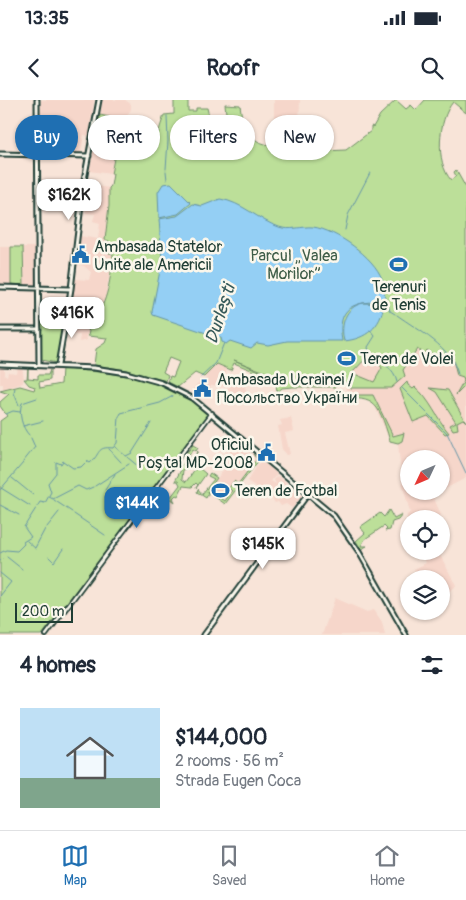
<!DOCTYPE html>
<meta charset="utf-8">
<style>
:root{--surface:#fff;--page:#f2f2f3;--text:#1f2937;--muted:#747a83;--line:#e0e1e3;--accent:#1f6fb2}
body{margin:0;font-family:Pangolin,sans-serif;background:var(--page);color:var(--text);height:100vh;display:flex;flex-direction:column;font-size:19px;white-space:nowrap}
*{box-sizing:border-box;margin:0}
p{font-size:16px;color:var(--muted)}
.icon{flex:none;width:28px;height:28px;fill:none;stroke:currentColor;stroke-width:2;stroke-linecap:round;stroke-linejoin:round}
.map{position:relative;height:535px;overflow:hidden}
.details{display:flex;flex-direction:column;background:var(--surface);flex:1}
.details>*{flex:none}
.guide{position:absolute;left:15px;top:15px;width:436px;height:45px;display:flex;gap:10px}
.needle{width:32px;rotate:226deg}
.fabs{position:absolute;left:400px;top:350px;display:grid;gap:10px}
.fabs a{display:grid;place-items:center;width:50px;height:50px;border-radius:50%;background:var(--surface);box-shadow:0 1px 4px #0004;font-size:25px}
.scale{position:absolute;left:15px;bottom:12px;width:58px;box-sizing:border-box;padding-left:5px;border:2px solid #1f3d34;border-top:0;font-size:14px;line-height:18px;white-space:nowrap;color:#1f3d34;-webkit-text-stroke:4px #fbf7ec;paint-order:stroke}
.price{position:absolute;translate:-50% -42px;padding:0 11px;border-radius:10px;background:#fff;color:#222;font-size:16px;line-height:32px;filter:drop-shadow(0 1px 2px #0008)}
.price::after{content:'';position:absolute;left:50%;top:30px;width:15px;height:11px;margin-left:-8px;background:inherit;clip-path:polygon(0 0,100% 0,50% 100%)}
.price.on{background:var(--accent);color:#fff}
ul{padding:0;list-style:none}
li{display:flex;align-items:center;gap:15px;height:125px;padding:0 20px}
li span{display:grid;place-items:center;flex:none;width:140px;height:100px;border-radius:0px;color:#555}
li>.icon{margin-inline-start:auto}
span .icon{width:60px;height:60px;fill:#fffc;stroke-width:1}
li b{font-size:21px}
h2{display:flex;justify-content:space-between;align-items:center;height:60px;padding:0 20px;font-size:21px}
.tag{padding:0 18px;border-radius:22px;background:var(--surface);box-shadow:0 1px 4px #0004;font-size:18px;line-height:45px}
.tag.on{background:var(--accent);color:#fff}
.status{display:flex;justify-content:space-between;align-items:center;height:35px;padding:0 25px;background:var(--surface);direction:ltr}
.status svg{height:14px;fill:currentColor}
header{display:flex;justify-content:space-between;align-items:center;height:65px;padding:0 20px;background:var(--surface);font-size:22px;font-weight:800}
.tabs{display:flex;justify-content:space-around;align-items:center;height:70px;border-top:1px solid var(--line);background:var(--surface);font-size:14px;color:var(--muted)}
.tabs a{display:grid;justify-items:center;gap:2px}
.tabs .on{color:var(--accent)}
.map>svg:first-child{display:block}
.built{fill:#f6d6ca}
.green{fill:#bcdf99;stroke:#6e8e66;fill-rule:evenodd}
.water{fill:#94cff4;stroke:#6595a7}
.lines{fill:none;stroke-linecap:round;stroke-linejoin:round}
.stream{stroke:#6595a7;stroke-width:1}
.minor-casing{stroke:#1f3d34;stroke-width:6}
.major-casing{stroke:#1f3d34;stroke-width:7}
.minor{stroke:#fbf7ec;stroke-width:2.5}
.major{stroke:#fbf7ec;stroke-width:3}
.labels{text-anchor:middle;stroke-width:5;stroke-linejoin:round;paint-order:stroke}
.poi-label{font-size:16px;fill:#1f3d34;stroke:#fbf7ec;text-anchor:start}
.park-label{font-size:16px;fill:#3e5d48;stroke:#fbf7ec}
.water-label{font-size:18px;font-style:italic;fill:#365a5a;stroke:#fbf7ec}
</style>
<div class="status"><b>13:35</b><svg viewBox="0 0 49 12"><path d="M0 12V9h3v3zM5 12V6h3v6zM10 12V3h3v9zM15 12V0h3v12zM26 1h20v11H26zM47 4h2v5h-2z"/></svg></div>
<header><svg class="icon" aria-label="back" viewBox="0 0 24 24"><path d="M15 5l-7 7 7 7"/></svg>Roofr<svg class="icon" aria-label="search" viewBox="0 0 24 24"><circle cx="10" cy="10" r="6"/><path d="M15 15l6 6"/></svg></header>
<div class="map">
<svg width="466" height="535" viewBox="0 0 466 535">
<rect width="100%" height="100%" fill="#f8e4d8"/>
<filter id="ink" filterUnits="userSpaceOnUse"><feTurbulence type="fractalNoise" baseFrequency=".02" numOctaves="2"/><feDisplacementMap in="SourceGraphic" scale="10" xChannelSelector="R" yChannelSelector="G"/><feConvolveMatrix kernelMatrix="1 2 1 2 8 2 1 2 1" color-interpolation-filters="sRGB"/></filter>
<g filter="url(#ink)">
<path class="built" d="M41,0H94L89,36L84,35L81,53L41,52Z
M102,0H125L131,4V9L125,20L103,17L100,15Z
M274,0H300L299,24L274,23Z
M101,30L110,31L111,30L119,33L111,74L89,71L97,34Z
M87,84L109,88V106L105,140L109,141L113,153L104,207L97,213L81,212L80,219L76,215L69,214L75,179L89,180L91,172L84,166L77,164L80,136L98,139L100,123L93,121L95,114L86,113V109L83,108Z
M0,147H35L36,185L0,184Z
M397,214L455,260L466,282V378L441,391V359H409V391H441L433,396L441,415L437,419H409V422L407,420V415L410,412L402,383L398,343L390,341L374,304L365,298H347V278L368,255Z
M68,222L85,226L89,232L86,236L87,240L79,242L80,235L66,234Z
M217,264L227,268L223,286L211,285L203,298L193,289L201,280L203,281L206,278L205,276Z
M0,267H4V274L7,276L8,272L16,273L17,267H22L24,278L23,283L3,290V284H0Z
M236,273L243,278L248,300L226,303L220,289L229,288Z
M291,318L294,331L285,333L290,354L286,355L282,349L278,326L282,325L280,320Z
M237,340L257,359L225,401L209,389L232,359L226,353Z
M261,360L277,374L271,381L276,384L274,380L278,376L302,396L292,408L286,404L281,406L278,402L275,403L270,396L247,381Z
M421,451H436L441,457L456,485L454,488L445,494L441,488V479H422L414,469L426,463Z
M335,498L367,512L374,510L382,522L385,535H322Z"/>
<path class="green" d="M174,0H188V11H196V8H207L209,16L215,24L227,22L225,4L240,5L244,32L259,42L280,49L302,52L346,50L371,31V26L373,27L380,15L396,0L406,9L411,5L416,10L425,0H466V13L453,2C438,20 435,62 451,80L456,76L454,72L456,70L466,88V285L456,295L464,281L463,278L457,276L453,260L446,254L441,260L426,250L424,254L417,249L403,270L405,276L391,288H351L347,282H336V287H292L282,288L277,292L275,279H279L278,277L234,260L262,272L260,279L258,278L261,274L234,263L231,270L217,264L204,277L195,273L178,287L168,282L170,276L173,277L179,262L169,258L163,272L168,275L166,281L127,270L94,265L96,249L105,243L107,238L88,236L89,231L83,225L68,222L70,211L74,212V214L80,218L81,211L97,213C108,203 112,169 113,153H109V141L105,140L109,106V88L111,86L113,74H111L119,33L111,30L110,32L97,31L100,15L137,23L135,41L147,46L156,40L164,15L174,14ZM369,255L376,259L382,268L374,282L352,273Z
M11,147H23L24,185L11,184Z
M45,210L54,214L60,212L66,215L57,263L41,260L40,212Z
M28,268V278L38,279V275H48L50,270V280L39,282L40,288L61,284L62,269C108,272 156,276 195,303C200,307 206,310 209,315L42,535H0V321L7,316L0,306V302L9,294L0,291L20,286L34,290L35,287L29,285L24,279H27Z
M407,282L408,285L413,289L415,287C430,299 437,319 449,333L445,334L428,316L413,322L400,289Z
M430,288L448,290L466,322L463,319L457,322L458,329L453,330L450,325L456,322L437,292Z
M332,295H373L393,336L404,333L402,341L398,343L390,341C377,297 374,298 332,298Z
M193,345L198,348L196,351L193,349L188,357L192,358L198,351L186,369L183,370L182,379L186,382L195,369L199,368L206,374L196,388L198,385L196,383L192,387L183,386L178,396L176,395L173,398L175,402L170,398L180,385L178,381H175L181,370L176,366L180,367L188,358L185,355Z
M253,354L259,360L225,404L207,391L208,394L206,398L197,392L198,389L202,394L214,379L208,376L210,373L217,378L209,389L225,401L232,391L229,388L234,381L238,384L257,359Z
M389,410L394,419L402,415L398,420L392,422L390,430L385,431L387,429L384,426L365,439L361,446H367L361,449L356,441L365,433L360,427L380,413L384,417Z"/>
<path class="water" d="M171,83L191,103L178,114L159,118L158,92L163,84Z
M220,99C242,102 258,120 279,127C290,131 302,126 313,127C336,130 374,157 382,179C385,186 385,195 384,202C355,201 336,206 342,241H287L268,245L257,243L251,248L230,241L226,244L222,242L221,238L153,215L152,212L162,160L159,119L177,116L193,104L202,106Z
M363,203L384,204C381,227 366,239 344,241C340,225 345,207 363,203Z"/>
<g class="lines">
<path class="stream" d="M166,69L168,41L167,16
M166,71L167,80
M345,130L348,115L370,73
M386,199L390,211L395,214
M397,215C419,231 451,246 458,274
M370,230L375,236L368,247L369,252C379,259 395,270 397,282
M201,277L216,263L224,243
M402,288L447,333L466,373
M15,289L14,293L19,305
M6,314L13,311L20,312
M23,326L43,321
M29,335C22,328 18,313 22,303L37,298
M115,347L139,367
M109,349L121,362
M126,356L132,353L151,323
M23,362L35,347L31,338
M12,378L33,395
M95,386L129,364
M1,388L30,406
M0,390L23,363
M105,390L115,374
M49,397L53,399L78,386L86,390L93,387
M54,400L72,412
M0,405L19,415
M74,414L105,435
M47,427L59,412
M27,441L36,449
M35,448L45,429
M0,453L6,450L17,451L24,444L23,442L31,437L24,427L40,402L45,403L51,392L48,383L56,373V362L61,364L63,361L73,368L81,367L87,361L90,363C101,354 96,346 113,348L117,343L119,317L121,313L160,303L173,296
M7,457L22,469
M49,457L54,462L63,449
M0,461L2,459
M0,473L11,482L0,496
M23,516L24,515
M23,517V520"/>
<defs>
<path id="minor" d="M46,535L212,313"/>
<path id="major" d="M37,0L39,264
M0,54L89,56
M0,187L71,189
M0,229H39
M0,264L94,268L126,273L162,283L192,298L334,416L359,452L406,535
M58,265L71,189L84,80L99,0
M204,535L308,394"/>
</defs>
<use href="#minor" class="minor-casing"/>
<use href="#major" class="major-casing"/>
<use href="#minor" class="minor"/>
<use href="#major" class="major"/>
</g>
</g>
<defs>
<symbol id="civic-bare" viewBox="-9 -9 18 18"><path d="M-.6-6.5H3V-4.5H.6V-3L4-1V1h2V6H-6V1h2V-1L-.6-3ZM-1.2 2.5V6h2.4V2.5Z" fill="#1f6fb2" stroke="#fbf7ec" stroke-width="2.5" paint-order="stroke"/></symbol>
<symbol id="stadium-bare" viewBox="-9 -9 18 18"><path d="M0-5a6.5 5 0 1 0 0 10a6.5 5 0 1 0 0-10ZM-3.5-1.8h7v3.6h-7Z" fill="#1f6fb2" stroke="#fbf7ec" stroke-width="2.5" paint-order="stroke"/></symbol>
</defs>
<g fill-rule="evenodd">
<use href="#civic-bare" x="68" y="142" width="25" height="25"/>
<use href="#stadium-bare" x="386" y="152" width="25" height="25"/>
<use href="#stadium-bare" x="334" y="246" width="25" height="25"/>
<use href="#civic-bare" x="190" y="276" width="25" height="25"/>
<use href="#civic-bare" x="254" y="340" width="25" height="25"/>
<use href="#stadium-bare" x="208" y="378" width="25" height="25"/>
</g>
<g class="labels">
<g class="poi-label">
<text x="94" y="152">Ambasada Statelor<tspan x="94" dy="18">Unite ale Americii</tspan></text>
<text x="399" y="192" text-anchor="middle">Terenuri<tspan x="399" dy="18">de Tenis</tspan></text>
<text x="360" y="264">Teren de Volei</text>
<text x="217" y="285">Ambasada Ucrainei /<tspan x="217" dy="18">Посольство України</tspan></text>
<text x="253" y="350" text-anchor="end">Oficiul<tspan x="253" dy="18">Poștal MD-2008</tspan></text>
<text x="234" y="396">Teren de Fotbal</text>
</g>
<g class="park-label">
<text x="294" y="161">Parcul „Valea<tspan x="294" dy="18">Morilor”</tspan></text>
</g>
<g class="water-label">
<text transform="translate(220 214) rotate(-72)" y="6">Durlești</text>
</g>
</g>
</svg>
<div class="fabs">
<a><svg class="needle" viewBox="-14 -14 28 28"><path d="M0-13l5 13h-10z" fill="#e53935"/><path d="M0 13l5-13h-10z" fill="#747a83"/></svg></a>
<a><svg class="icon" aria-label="locate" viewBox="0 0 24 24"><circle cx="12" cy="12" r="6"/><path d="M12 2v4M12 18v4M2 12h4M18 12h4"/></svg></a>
<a><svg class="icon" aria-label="layers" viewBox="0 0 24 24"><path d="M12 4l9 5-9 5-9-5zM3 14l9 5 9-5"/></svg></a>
</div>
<div class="scale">200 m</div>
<b class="price" style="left:69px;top:121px">$162K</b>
<b class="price" style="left:72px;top:239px">$416K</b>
<b class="price on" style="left:137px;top:429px">$144K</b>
<b class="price" style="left:263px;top:470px">$145K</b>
<div class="guide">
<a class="tag on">Buy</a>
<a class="tag">Rent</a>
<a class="tag">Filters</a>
<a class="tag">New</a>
</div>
</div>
<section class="details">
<h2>4 homes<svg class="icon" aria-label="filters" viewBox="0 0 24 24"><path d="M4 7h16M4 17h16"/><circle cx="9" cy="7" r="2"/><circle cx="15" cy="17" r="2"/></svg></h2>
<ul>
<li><span style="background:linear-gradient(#bfe0f5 70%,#7fa58c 0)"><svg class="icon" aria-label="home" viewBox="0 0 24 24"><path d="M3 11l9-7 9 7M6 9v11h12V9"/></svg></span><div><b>$144,000</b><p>2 rooms · 56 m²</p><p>Strada Eugen Coca</p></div></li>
</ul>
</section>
<nav class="tabs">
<a class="on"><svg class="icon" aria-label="map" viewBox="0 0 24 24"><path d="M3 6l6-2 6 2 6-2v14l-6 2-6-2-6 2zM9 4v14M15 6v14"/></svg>Map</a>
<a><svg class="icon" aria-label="saved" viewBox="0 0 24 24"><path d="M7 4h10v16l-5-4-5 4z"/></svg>Saved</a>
<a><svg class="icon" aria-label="home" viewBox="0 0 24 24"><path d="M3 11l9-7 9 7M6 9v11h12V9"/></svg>Home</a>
</nav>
